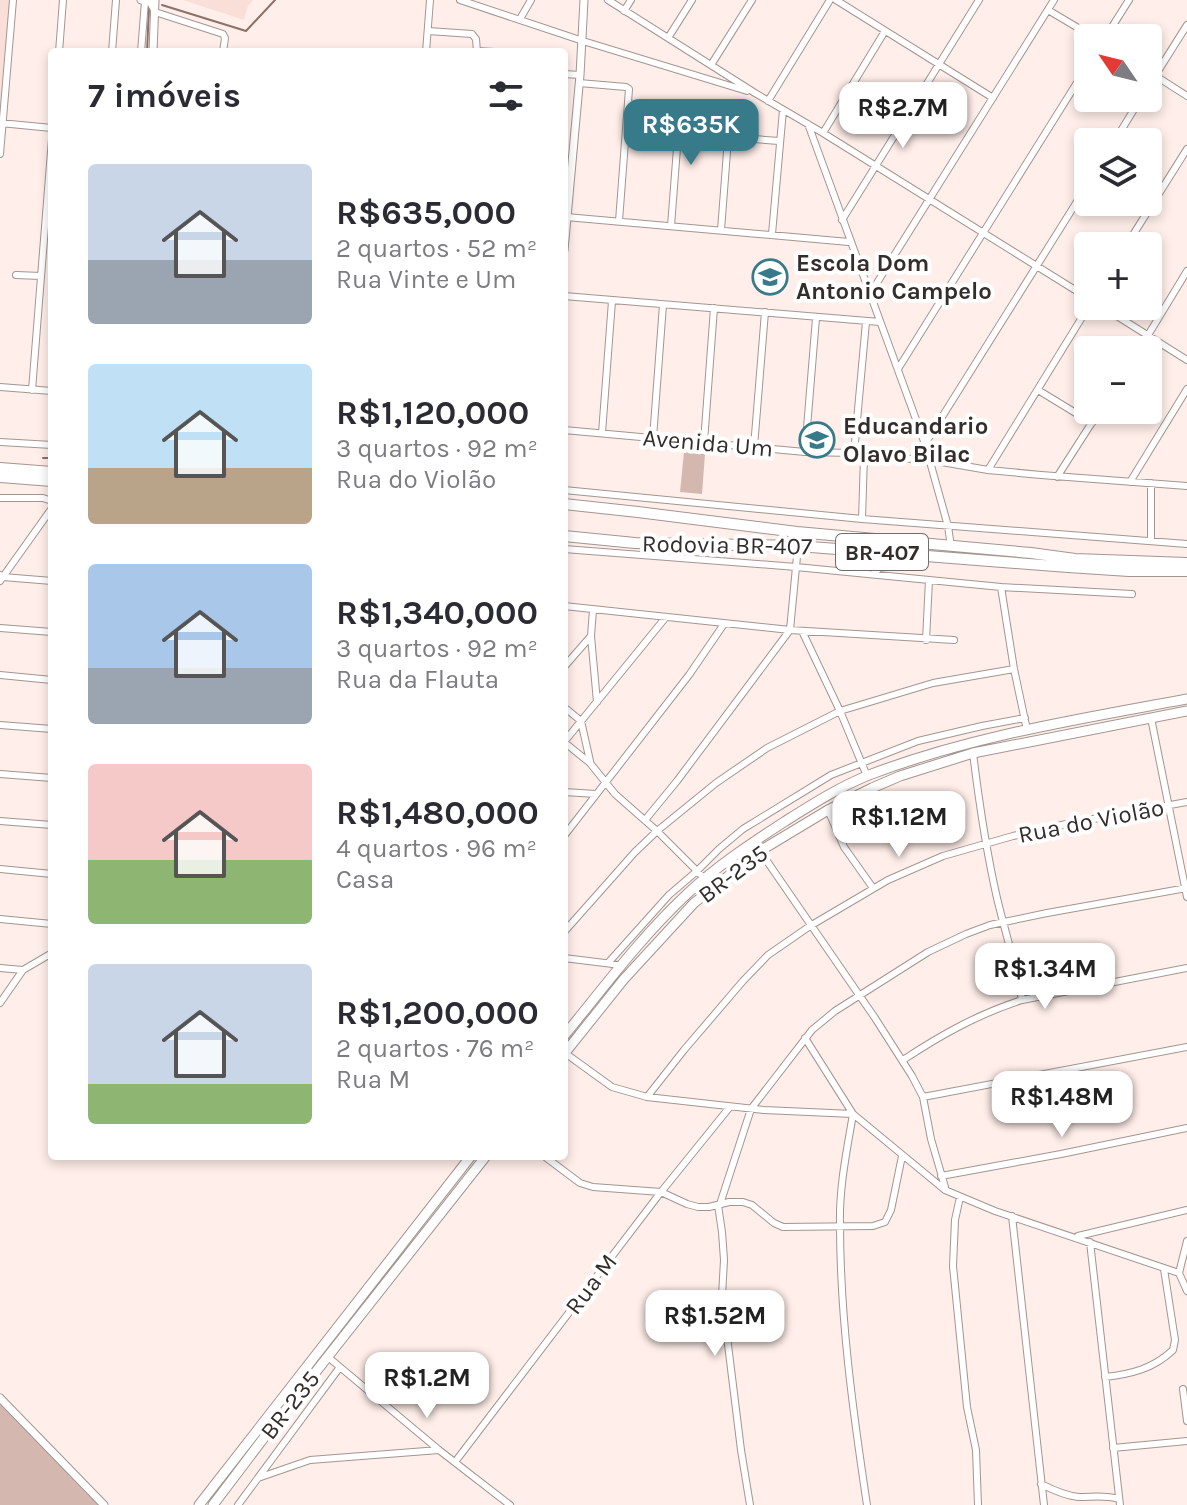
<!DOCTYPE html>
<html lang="pt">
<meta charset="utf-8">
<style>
:root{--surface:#fff;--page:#f2f2f3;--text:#2b2b33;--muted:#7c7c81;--accent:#377a8a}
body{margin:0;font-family:Karla,sans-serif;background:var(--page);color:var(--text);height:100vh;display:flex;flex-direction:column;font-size:30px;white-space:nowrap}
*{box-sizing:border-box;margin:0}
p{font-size:26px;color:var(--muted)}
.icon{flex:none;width:44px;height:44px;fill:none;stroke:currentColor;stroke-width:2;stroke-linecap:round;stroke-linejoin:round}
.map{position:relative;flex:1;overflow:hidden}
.panel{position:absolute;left:48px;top:48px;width:520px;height:1112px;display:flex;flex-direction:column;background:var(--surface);border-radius:8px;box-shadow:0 4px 12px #0003}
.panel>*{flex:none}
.needle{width:52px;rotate:305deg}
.controls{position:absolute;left:1074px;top:24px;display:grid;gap:16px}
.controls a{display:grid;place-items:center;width:88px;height:88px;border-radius:8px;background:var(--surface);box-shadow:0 4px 12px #0003;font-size:40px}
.price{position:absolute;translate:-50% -68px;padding:0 18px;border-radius:16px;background:#fff;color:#222;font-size:26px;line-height:52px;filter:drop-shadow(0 2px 4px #0008)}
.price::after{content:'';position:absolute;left:50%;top:48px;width:24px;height:18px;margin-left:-12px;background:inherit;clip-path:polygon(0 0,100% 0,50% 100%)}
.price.current{background:var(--accent);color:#fff}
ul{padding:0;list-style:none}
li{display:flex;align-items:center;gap:24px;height:200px;padding:0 40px}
li span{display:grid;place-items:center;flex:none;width:224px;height:160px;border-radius:8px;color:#555}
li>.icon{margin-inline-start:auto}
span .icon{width:96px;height:96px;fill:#fffc;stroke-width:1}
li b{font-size:34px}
h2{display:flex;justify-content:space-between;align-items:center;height:96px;padding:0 40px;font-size:34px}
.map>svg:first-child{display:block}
.built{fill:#f9dfd8}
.green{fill:#d4b8b0}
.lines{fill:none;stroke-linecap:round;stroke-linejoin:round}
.stream{stroke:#8c7069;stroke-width:2}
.minor-casing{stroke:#a49591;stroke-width:8}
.tertiary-casing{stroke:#a49591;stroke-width:9}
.primary-casing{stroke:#a49591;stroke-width:11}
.trunk-casing{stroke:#a49591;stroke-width:12}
.minor{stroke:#fff;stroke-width:6}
.tertiary{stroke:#fff;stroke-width:7}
.primary{stroke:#fff;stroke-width:9}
.trunk{stroke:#fff;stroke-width:10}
.labels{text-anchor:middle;stroke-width:8;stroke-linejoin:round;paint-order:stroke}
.shield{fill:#fff;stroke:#706c6b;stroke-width:2}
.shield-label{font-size:22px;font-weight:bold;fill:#332d2b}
.poi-label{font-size:24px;font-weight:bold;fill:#332d2b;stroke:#fff;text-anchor:start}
.street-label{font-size:24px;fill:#332d2b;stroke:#fff}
</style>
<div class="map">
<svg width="1187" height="1505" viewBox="0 0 1187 1505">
<rect width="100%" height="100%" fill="#ffeee9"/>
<path class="built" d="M0,0H10L0,121Z
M183,0H253L248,6L244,20Z"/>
<path class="green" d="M684,452L705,454L702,494L680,492Z
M0,1399L97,1493L98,1505H0Z"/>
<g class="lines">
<path class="stream" d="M162,5L246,31L275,0
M147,52L149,8
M43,458H52"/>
<defs>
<path id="minor" d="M460,0L583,41L747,91
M608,0L755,93L823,133L1088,298
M836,0L993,98
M1048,10L1095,38
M624,11L631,0
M155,12L223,34L225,38L223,52
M520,19L531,0
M428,31L472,34L476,39L477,52
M668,38L692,0
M1105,38L1129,0
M477,51L494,52
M59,52L63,0
M112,52L116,0
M141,52L145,1
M426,52L430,0
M711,65L752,0
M1148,71L1187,96
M564,74L580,75
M579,83L626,87L629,89L619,221
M1148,87L1187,25
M768,101L830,0
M629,104L680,109L671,226
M679,119L725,123L729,126L721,230
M0,123L52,128
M808,124L925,444L948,526L951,547
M823,133L885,31
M729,137L779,141
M1114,142L1141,98
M0,154L13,0
M566,217L849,242
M842,220L979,0
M772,234L783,110
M1126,246L1187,149
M16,275L41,276
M870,294L1054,0
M564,296L880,322
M1101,306L1187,360
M1139,350L1187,271
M898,369L1088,65
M0,387L52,391
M32,390L52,139
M1038,390L1092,423
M564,430L805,452L854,453L864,456L930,460L988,470L1041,475L1187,486
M602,433L612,301
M653,438L663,305
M0,442L52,445
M704,442L714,308
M925,444L1088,184
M754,447L765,312
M805,452L816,318
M854,453L866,322
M988,470L1089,306
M1057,477L1100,410
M1130,482L1187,389
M564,490L862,519L1187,544
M0,498H43L52,501
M862,519L864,456
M1151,541V483
M564,549L796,567L1001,587L1132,594
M874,574L893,553
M0,575L3,577L52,581
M0,581L52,508
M1001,587L1014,669L1027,730
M564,606L790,630L954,640
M593,610L591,636L597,702
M0,628L52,632
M802,631L840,711L867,776
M926,640L929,580
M564,667L591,636
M0,675L52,680
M564,707L581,721
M1151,718L1187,897
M581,721L590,761
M0,725L52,729
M564,742L590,763L615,794L657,831L704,878
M564,742L666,617
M973,753C979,802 986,850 997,898C1005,932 1016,965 1022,1000
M0,774L52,778
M564,792L596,794
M828,810L844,847L873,888
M645,820L677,781L790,630L798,546
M0,821L52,825
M564,836L689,675L724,624
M760,851L875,1018L912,1076L923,1097L931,1139L945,1187
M0,869L52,874
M0,919L52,924
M564,932L635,852L657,831L716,783L767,748L840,711L933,683L1014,669
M564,958L621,965
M608,963L669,895L697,871L719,849L743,829L831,775L918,741L982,726L1025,718
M0,968L23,970
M0,1003L23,970L52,953
M805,1038L853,1114L945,1190L995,1211L1179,1273
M565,1053L612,1087L647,1097L764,1110L853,1114C847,1150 839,1187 840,1224C840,1318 853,1412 867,1505
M903,1060C941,1035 978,1014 1022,1000L1187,968
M647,1097L684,1050L743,981L768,955L810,926L888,880L943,856L1013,836L1066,824L1187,802
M923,1097L1187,1047
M544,1156L580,1183L593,1187L661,1192L687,1204L698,1207H709L729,1202H743L752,1205L774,1223L783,1227L873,1226L885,1222L891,1210L902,1156
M941,1176L1061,1154L1187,1128
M960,1197L955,1220L953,1266L967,1407L976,1450L978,1505
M720,1204L751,1109L812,1030L835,1011L928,952L966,934L990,925L1047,913L1187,888
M718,1205L722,1232L724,1260L722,1296L741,1450L750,1505
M1012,1216L1044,1505
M1078,1236L1187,1210
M1187,1241L1179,1273L1187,1291
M1090,1242L1120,1505
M328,1357L439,1450L510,1505
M1105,1377C1131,1374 1153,1369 1173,1350L1175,1340L1164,1269
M1183,1389L1187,1421
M1113,1448L1187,1441
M455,1462L661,1192L729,1108
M258,1478L310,1460L439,1450
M1041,1484C1053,1490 1066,1496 1079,1497C1094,1497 1105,1495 1119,1499
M238,1505L340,1367"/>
<path id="tertiary" d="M141,0L151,3L154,9
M153,52L155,0
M564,250L580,75L584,0
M0,1398L104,1505"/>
<path id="primary" d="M564,1036C604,987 641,937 687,894C717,866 750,844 784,822C811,805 839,787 869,775C971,736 1080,719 1187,699
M564,1054L624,979L694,903L760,851L828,810L872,788L900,776L973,753L1187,711
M199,1505L471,1156
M213,1505L266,1435L486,1156"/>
<path id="trunk" d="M0,468L52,472
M0,477L52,481
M564,504L638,512L797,532L1031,553L1075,559L1187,563
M564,536L635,543L798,546L1068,567L1129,571H1187"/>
</defs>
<use href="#minor" class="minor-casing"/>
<use href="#tertiary" class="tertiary-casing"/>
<use href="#primary" class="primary-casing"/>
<use href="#trunk" class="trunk-casing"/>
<use href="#minor" class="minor"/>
<use href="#tertiary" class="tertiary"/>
<use href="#primary" class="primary"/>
<use href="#trunk" class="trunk"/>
</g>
<defs>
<symbol id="school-ring" viewBox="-11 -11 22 22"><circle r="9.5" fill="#fff" stroke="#377a8a" stroke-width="1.5"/><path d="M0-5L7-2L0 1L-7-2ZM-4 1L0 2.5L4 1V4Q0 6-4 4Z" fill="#377a8a"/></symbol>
</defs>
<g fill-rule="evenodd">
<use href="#school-ring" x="750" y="257" width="40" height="40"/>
<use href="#school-ring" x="797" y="420" width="40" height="40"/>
</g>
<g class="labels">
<rect class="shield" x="836" y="534" width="92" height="36" rx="6"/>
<g class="shield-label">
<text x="882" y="560">BR-407</text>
</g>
<g class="poi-label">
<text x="796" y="271">Escola Dom<tspan x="796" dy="28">Antonio Campelo</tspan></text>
<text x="843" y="434">Educandario<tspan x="843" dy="28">Olavo Bilac</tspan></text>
</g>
<g class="street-label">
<text transform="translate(708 443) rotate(5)" y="8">Avenida Um</text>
<text transform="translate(727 545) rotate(1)" y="8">Rodovia BR-407</text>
<text transform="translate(1091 821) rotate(-11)" y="8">Rua do Violão</text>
<text transform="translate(733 874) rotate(-37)" y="8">BR-235</text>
<text transform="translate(591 1284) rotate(-53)" y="8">Rua M</text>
<text transform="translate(290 1405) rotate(-52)" y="8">BR-235</text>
</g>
</g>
</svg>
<div class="controls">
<a><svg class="needle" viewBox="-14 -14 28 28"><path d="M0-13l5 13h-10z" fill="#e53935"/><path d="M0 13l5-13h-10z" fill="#7c7c81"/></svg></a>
<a><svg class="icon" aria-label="layers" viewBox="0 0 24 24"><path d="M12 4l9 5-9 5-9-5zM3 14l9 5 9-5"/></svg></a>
<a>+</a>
<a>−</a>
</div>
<b class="price" style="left:903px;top:150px">R$2.7M</b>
<b class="price current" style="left:691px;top:167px">R$635K</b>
<b class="price" style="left:899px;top:859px">R$1.12M</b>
<b class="price" style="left:1045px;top:1011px">R$1.34M</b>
<b class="price" style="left:1062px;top:1139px">R$1.48M</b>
<b class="price" style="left:715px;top:1358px">R$1.52M</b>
<b class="price" style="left:427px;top:1420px">R$1.2M</b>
<section class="panel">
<h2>7 imóveis<svg class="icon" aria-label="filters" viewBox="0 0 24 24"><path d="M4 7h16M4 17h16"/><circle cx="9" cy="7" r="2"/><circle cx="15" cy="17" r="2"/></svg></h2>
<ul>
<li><span style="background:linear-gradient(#c9d6e8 60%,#9aa5b1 0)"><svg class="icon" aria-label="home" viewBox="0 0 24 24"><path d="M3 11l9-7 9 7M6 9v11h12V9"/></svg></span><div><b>R$635,000</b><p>2 quartos · 52 m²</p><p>Rua Vinte e Um</p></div></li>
<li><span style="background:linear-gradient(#bfe0f5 65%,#b9a48a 0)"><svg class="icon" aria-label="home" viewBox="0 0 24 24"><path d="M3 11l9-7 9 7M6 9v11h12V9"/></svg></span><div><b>R$1,120,000</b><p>3 quartos · 92 m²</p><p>Rua do Violão</p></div></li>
<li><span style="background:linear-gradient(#a9c7e8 65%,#9aa5b1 0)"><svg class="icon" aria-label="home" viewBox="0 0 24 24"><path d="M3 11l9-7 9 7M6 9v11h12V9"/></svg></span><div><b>R$1,340,000</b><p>3 quartos · 92 m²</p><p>Rua da Flauta</p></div></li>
<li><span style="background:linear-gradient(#f6c9c9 60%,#8fb573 0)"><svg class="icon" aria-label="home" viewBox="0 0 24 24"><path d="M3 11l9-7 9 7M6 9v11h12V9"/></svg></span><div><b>R$1,480,000</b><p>4 quartos · 96 m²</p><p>Casa</p></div></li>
<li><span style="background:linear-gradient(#c9d6e8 75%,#8fb573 0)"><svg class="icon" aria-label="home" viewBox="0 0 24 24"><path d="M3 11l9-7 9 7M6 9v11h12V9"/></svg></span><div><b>R$1,200,000</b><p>2 quartos · 76 m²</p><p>Rua M</p></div></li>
</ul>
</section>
</div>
